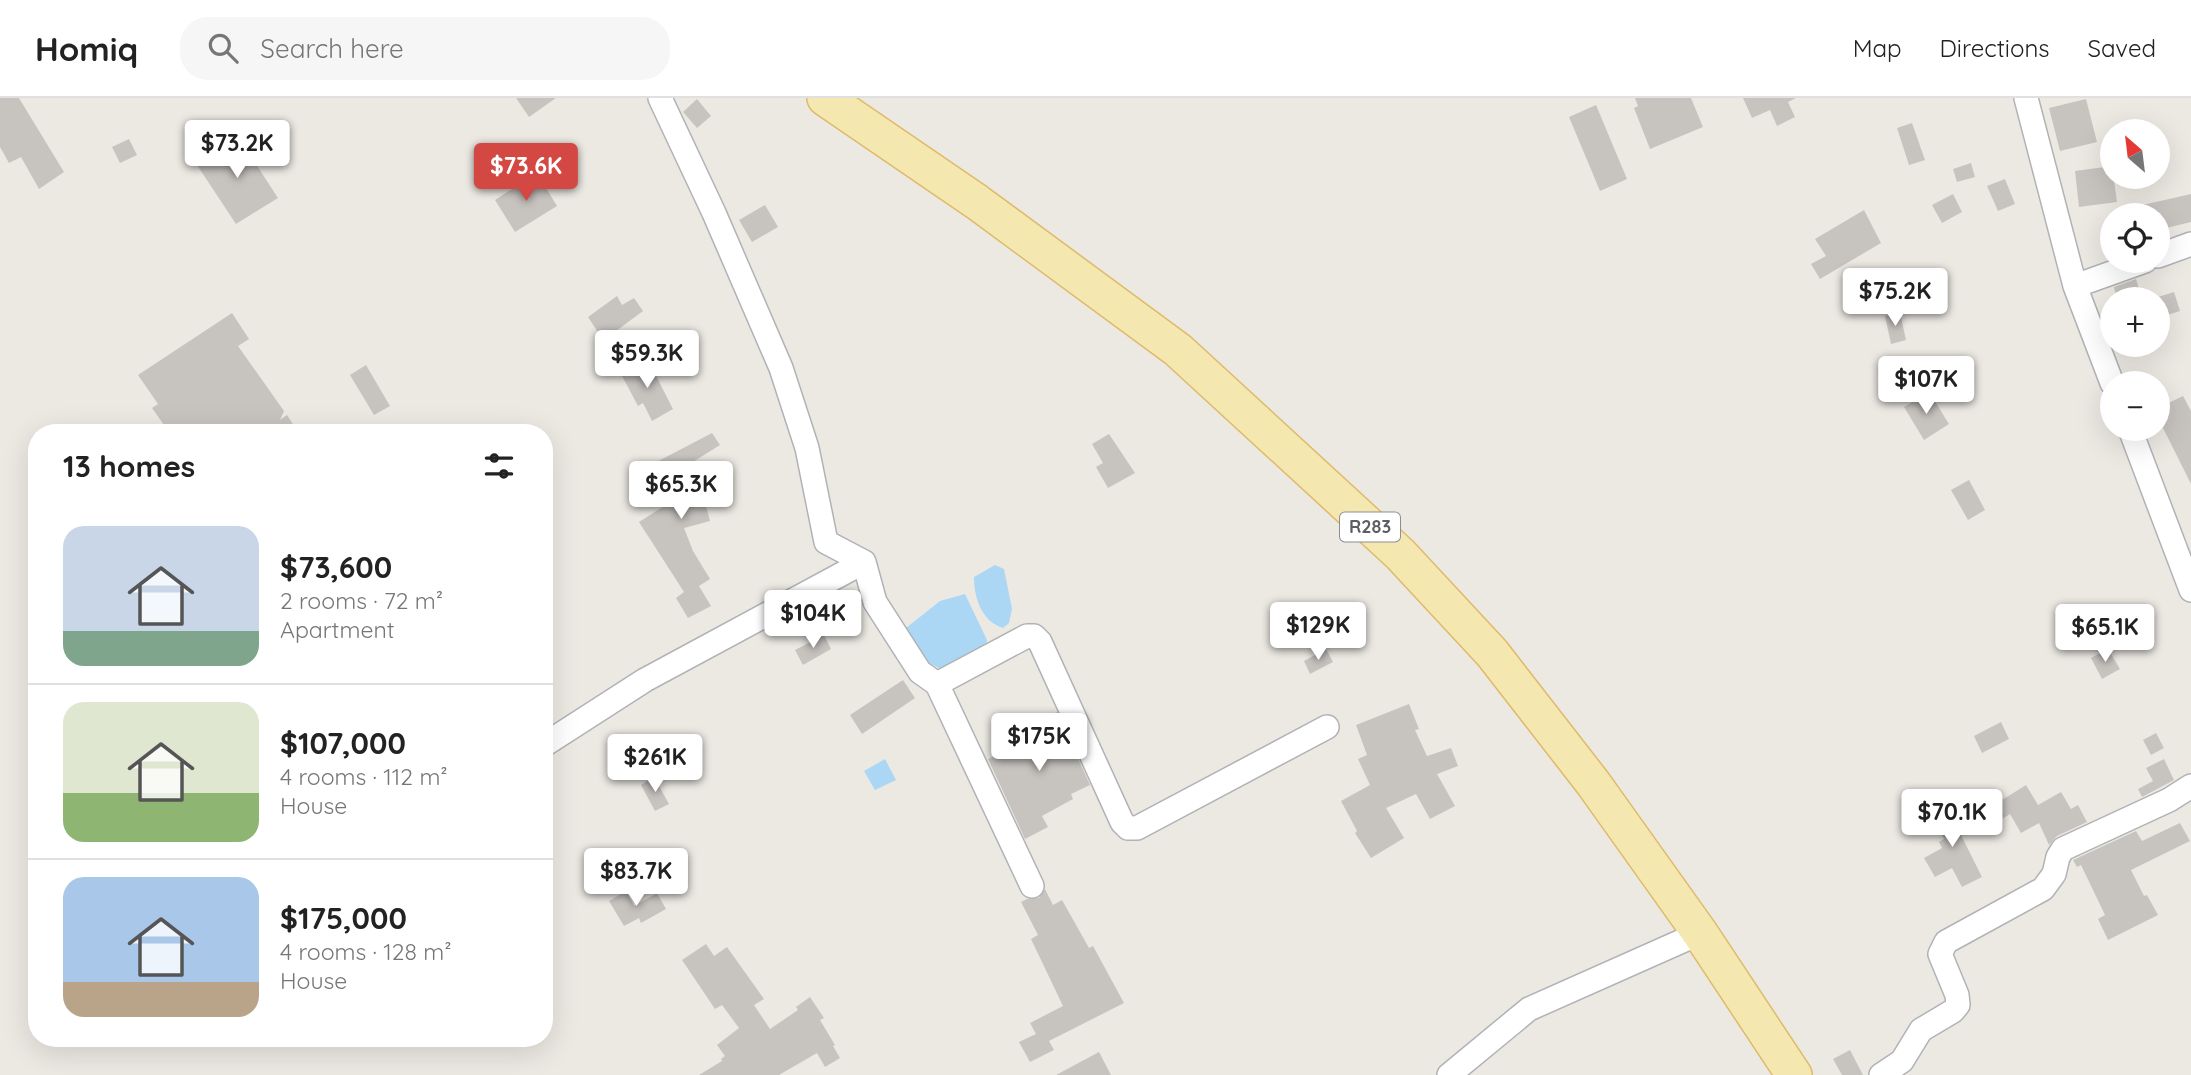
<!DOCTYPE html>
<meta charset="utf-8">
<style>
:root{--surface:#fff;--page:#f6f6f6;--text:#222;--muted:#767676;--line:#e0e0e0;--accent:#d34842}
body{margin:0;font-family:Quicksand,sans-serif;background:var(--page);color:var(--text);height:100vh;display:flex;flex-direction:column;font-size:26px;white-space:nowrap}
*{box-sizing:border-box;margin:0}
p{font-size:23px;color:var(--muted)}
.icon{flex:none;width:38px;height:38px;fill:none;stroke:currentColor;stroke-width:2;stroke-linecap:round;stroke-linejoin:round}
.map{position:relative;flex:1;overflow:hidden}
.drawer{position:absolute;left:28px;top:326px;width:525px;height:623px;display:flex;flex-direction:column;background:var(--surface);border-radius:28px;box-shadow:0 7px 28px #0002}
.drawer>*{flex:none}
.needle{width:46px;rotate:332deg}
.fabs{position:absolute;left:2100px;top:21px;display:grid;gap:14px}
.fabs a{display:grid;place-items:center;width:70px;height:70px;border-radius:50%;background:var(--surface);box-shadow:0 7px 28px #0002;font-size:35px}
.price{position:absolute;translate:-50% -60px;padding:0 16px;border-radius:7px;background:#fff;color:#222;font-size:23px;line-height:46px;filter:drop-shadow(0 2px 4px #0008)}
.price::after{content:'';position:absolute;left:50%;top:42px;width:21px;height:16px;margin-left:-10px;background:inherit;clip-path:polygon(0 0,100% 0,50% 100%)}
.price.on{background:var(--accent);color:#fff}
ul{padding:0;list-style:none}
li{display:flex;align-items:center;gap:21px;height:175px;padding:0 35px}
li+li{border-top:2px solid var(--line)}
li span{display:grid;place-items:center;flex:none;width:196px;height:140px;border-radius:21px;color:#555}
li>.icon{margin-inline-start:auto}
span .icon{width:84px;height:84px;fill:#fffc;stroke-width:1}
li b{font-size:30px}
h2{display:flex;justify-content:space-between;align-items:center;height:84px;padding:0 35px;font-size:30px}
header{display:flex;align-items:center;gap:42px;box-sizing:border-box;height:98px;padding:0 35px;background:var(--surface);border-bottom:2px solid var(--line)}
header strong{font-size:33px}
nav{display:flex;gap:38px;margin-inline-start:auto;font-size:24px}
.search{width:490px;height:63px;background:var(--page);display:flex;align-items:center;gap:18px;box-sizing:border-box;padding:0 24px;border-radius:28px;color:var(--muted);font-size:26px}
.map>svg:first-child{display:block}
.water{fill:#abd7f4}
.building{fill:#c7c4c0}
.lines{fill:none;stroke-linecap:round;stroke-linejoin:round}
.street-casing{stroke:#b0b3b6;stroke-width:26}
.primary-casing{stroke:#dfba68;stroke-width:38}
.street{stroke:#fff;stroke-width:23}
.primary{stroke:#f4e7af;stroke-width:35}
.labels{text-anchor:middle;stroke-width:7;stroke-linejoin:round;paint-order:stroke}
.shield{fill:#fff;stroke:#8c8e91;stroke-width:2}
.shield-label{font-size:18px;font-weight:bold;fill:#5b5e62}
</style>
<header>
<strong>Homiq</strong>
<div class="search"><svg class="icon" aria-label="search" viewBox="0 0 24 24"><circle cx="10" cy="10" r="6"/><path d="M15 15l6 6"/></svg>Search here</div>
<nav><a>Map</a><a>Directions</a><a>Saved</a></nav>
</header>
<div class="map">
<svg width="2191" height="977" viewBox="0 0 2191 977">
<rect width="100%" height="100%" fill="#ece9e3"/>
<path class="water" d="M995,467L1004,471L1012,511L1009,525L1003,530C981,523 974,499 974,479Z
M965,496L987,542L986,548L945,573L929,565L906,530L940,503Z
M885,661L896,682L875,692L864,673Z"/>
<path class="building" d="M0,0H19L64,74L39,91L21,59L9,65L0,49Z
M516,0H556L529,19Z
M1635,0H1691L1703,29L1650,51L1634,10L1638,8Z
M1743,0H1796L1788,4L1795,19L1777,28L1770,12L1752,20Z
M697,1L711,18L697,30L683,14Z
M2086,1L2097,44L2060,53L2049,10Z
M1596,7L1627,81L1600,93L1569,19Z
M1912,25L1925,62L1909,67L1897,30Z
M237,37L278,100L236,126L195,64Z
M129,41L137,57L120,65L112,49Z
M1971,65L1975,79L1957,84L1953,71Z
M2112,68L2117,104L2079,109L2075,73Z
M537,75L557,108L515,134L495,102Z
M2005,81L2015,106L1998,113L1987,88Z
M1953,96L1962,114L1942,125L1932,107Z
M2191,96V124L2158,132V117H2125V111Z
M765,107L778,129L752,144L739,122Z
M1864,112L1881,145L1820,181L1811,166L1826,158L1815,141Z
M2136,181L2139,191L2116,198L2114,189Z
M2174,194L2180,213L2158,220V199Z
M617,198L622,207L634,200L643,213L616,233L620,240L607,248L588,219Z
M232,215L249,241L238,248L284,313L280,322L287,317L298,334H169L152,310L158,306L138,277Z
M1900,215L1906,242L1891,246L1885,218Z
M645,263L651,274L653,272L673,311L652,323L643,305L638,308L621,276Z
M366,267L390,308L374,317L350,277Z
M1929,294L1949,326L1924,342L1904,309Z
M2183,298L2191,313V386L2158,320V310Z
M712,335L720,347L688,367L700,385L710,423L684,430L693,453L710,481L699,488L711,508L688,520L676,500L684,494L639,424L669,405L647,369Z
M1109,336L1135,375L1108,390L1096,369L1103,365L1092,346Z
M1969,382L1985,412L1968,422L1951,392Z
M824,537L831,551L803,567L795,552Z
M1326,551L1333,564L1310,576L1304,563Z
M2108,551L2120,571L2102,581L2091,560Z
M903,582L915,600L862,636L850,617Z
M1409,606L1419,631L1415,632L1427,658L1451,650L1458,668L1437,676L1455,708L1430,721L1416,696L1386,710L1404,740L1371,760L1355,735L1357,733L1341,703L1370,687L1358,661L1367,657L1356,627Z
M1057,614L1090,687L1071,696L1073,701L1042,718L1048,729L1025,741L988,661L1022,644L1017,634Z
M2001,624L2009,641L1982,655L1974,638Z
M2156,635L2164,650L2151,657L2143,642Z
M2164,661L2174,682L2142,699L2138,691L2153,683L2146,670Z
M654,679L669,706L655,713L641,687Z
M2026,687L2038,707L2061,694L2071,711L2078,707L2087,724L2057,738L2049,747L2039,725L2021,735L2010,716L2002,721L1994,707Z
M1948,703L1960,727L1957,729L1982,779L1962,789L1952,770L1935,779L1924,760L1942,750L1939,744L1944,741L1930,712Z
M2180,725L2190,743L2131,772L2144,798L2147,797L2158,817L2108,842L2098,821L2105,817L2081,767L2077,769L2073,762L2136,733L2142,743Z
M1045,791L1053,807L1062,802L1089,850L1093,848L1124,905L1049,943L1054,952L1030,964L1019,944L1036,936L1030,925L1063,908L1031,841L1038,837L1021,804L1027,801L1039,800Z
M626,793L634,808L657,795L666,811L641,825L639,820L624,828L609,803Z
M706,846L714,858L727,849L764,901L754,907L770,931L798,912L796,909L810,899L824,920L820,922L835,947L833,948L840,960L825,969L817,955L779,977H699L722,963L721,961L725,958L717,947L739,930L722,907L715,911L682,862Z
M1850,952L1863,977H1842L1833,961Z
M1099,954L1111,977H1056Z"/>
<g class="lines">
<defs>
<path id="street" d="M660,0L714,115L781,270L807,350L826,444L864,464L875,504L920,574L937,586L1032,788
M2026,0L2075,188L2112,285
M2158,158L2191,146
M2075,188L2145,163
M2130,331L2191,492
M937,586L1027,538H1034L1040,544L1122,724L1128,730H1137L1327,629
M544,647L645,582L864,464
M1449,977L1529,911L1700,835
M1881,977L1902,963L1921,932L1953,913L1958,907L1957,897L1940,856L1946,844L2043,791L2054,776L2058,759L2063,751L2169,702L2191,688"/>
<path id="primary" d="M825,0L977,104L1178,252L1400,456L1492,555L1593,685L1700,835L1794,977"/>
</defs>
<use href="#street" class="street-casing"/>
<use href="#primary" class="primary-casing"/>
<use href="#street" class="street"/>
<use href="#primary" class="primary"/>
</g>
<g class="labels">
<rect class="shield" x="1340" y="414.5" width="60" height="29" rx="5"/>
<g class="shield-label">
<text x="1370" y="435">R283</text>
</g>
</g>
</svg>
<div class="fabs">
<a><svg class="needle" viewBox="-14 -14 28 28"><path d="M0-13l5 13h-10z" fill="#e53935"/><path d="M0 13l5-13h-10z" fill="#767676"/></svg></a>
<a><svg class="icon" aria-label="locate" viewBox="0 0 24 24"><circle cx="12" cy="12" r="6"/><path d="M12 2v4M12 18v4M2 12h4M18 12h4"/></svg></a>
<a>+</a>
<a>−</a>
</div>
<b class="price" style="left:237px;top:82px">$73.2K</b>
<b class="price on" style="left:526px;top:105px">$73.6K</b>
<b class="price" style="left:1895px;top:230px">$75.2K</b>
<b class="price" style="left:647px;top:292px">$59.3K</b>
<b class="price" style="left:1926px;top:318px">$107K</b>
<b class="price" style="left:681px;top:423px">$65.3K</b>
<b class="price" style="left:813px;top:552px">$104K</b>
<b class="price" style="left:1318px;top:564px">$129K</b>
<b class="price" style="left:2105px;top:566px">$65.1K</b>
<b class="price" style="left:1039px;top:675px">$175K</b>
<b class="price" style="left:655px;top:696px">$261K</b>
<b class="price" style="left:1952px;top:751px">$70.1K</b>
<b class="price" style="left:636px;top:810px">$83.7K</b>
<section class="drawer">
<h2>13 homes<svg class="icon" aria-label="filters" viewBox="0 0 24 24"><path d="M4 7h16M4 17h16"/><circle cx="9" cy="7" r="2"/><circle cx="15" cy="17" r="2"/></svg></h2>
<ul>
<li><span style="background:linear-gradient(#c9d6e8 75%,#7fa58c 0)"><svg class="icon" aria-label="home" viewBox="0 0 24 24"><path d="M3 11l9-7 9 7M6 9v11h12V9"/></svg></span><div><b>$73,600</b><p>2 rooms · 72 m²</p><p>Apartment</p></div></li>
<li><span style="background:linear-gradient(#dfe7d0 65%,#8fb573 0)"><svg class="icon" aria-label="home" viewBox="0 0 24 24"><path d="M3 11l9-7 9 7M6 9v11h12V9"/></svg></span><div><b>$107,000</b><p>4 rooms · 112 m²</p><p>House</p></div></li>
<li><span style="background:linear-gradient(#a9c7e8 75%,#b9a48a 0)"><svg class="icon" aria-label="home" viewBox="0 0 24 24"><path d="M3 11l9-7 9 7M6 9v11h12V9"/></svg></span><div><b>$175,000</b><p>4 rooms · 128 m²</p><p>House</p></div></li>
</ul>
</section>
</div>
